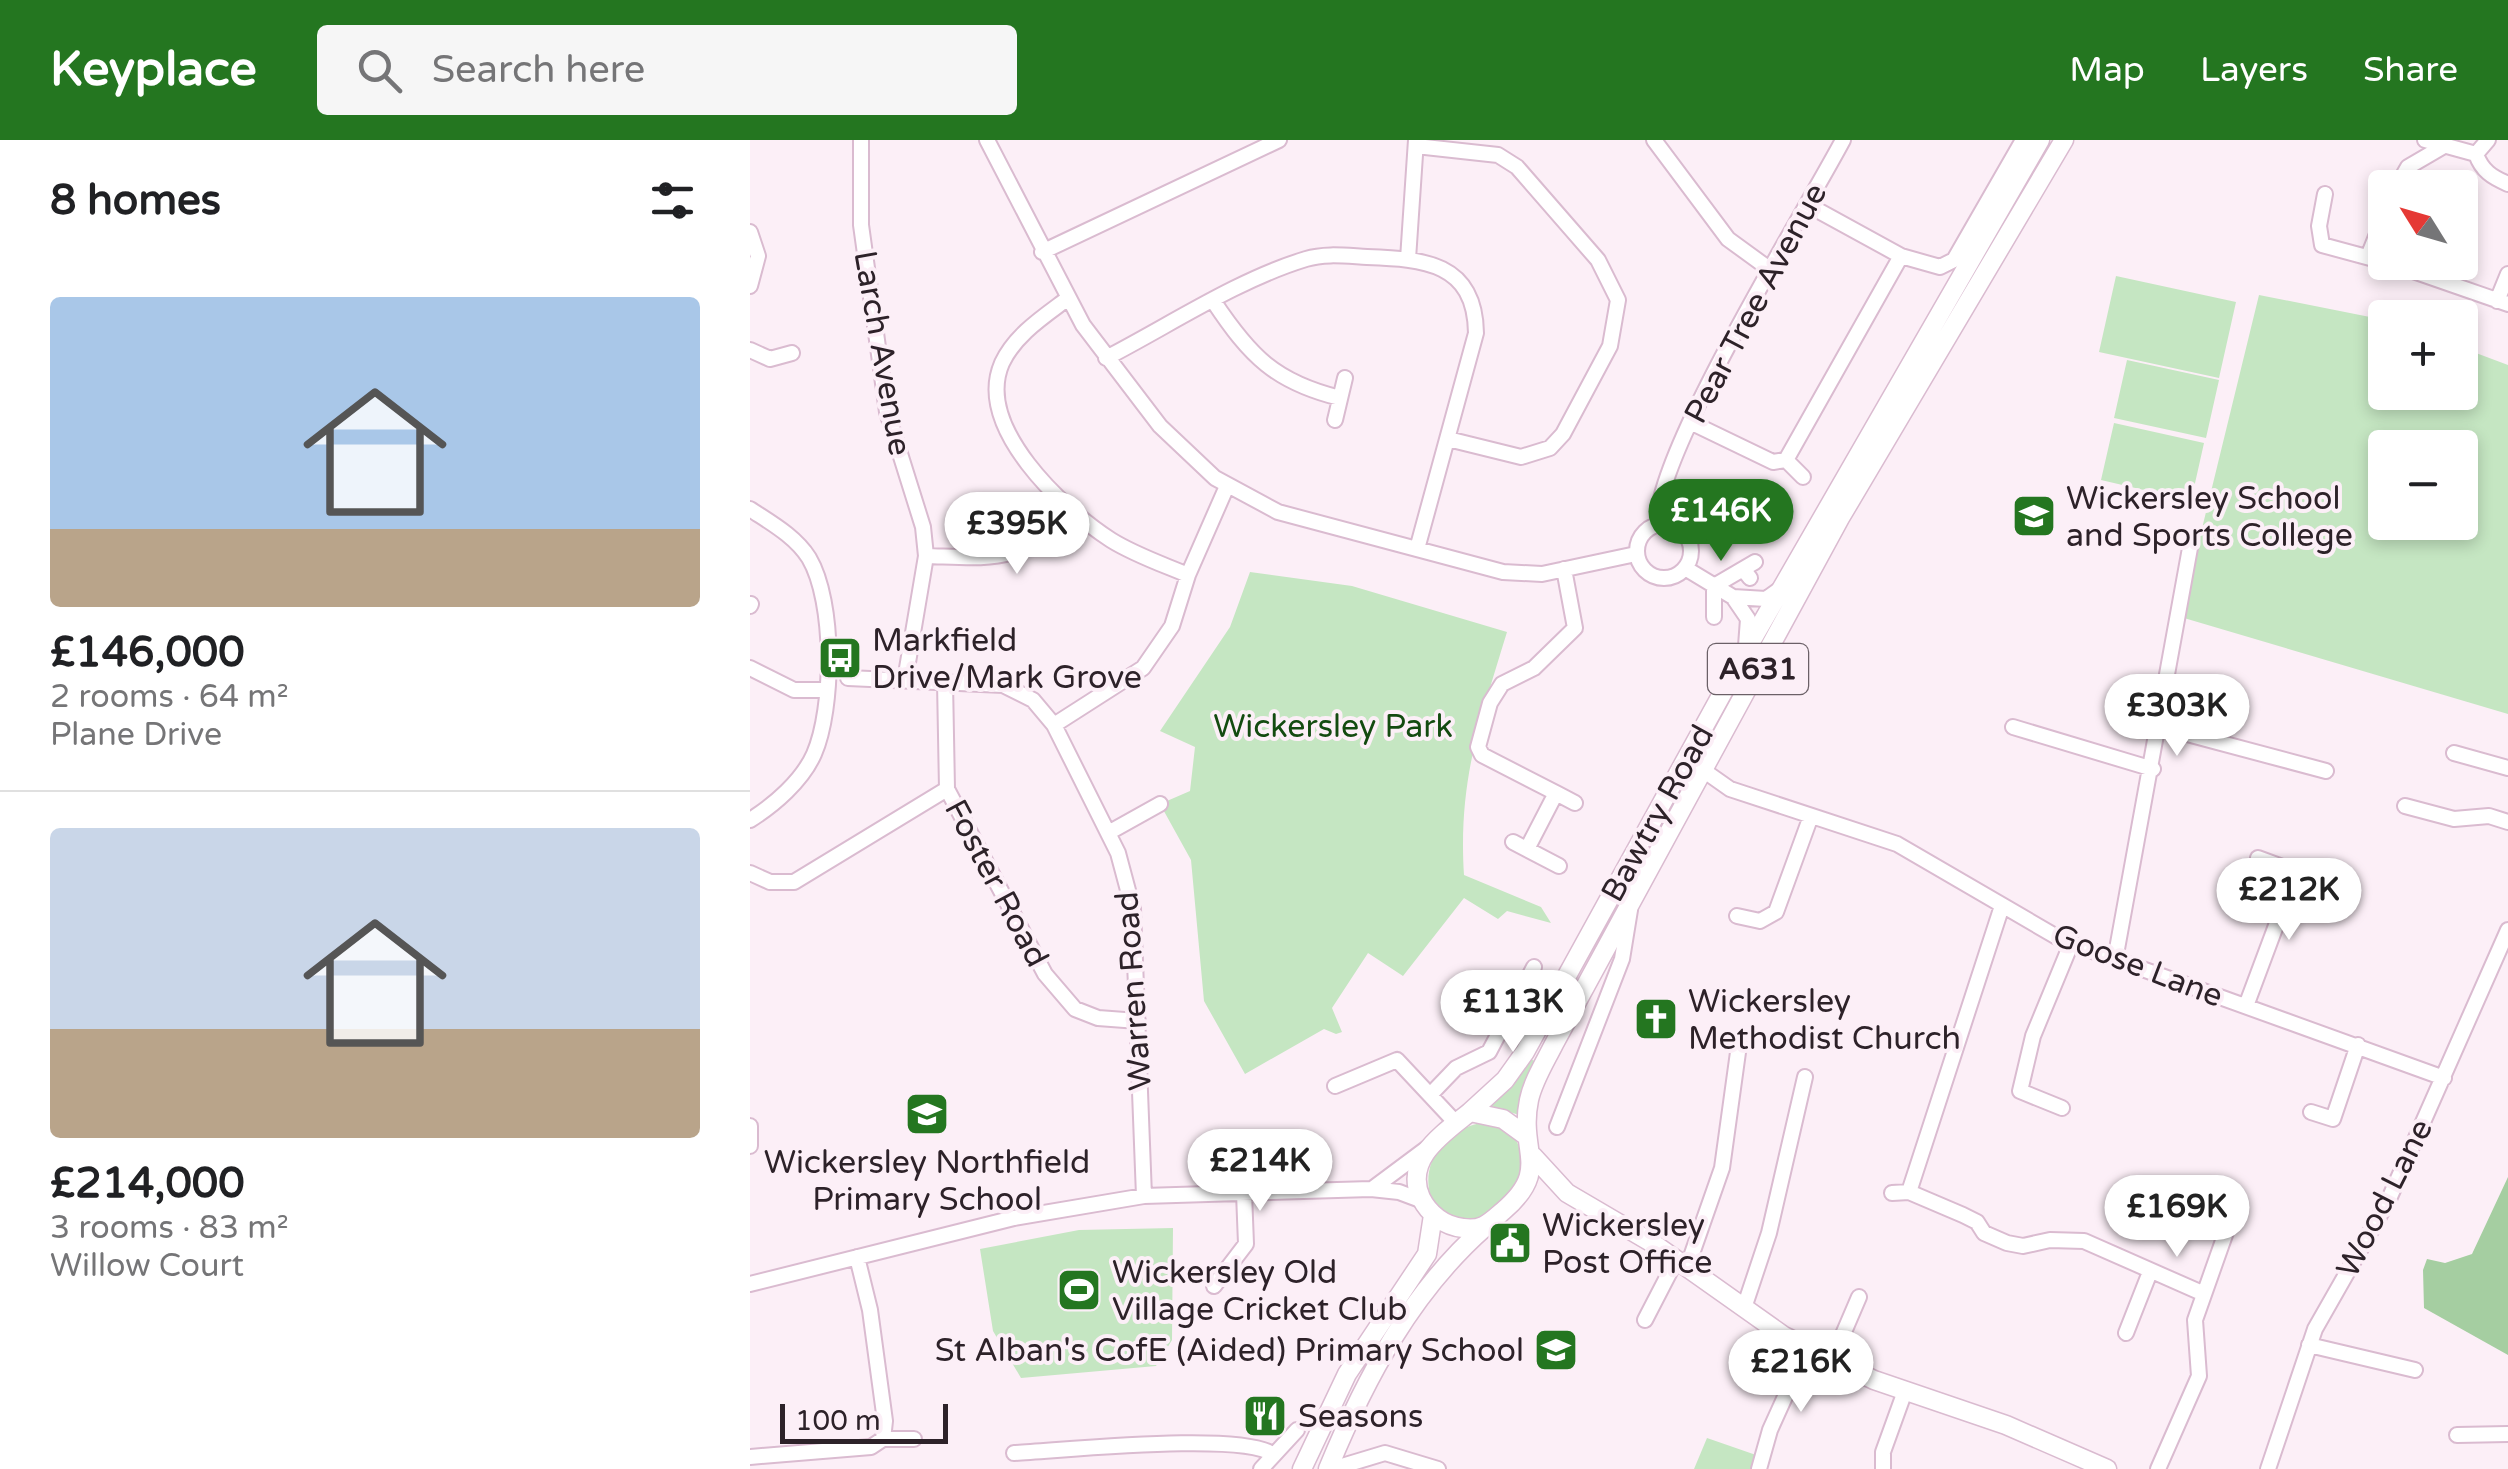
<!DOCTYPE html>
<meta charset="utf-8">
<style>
:root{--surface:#fff;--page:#f6f6f6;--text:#202124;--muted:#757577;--line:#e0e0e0;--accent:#247620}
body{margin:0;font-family:"Varela Round",sans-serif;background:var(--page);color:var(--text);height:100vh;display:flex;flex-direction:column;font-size:38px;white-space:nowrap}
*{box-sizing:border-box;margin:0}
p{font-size:32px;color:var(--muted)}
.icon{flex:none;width:55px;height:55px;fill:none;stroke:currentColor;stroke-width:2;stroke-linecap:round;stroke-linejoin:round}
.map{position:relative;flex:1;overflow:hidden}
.panel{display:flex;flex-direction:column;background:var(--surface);width:750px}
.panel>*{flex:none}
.needle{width:65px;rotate:307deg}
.tools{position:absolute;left:1618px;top:30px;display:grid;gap:20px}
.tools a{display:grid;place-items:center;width:110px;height:110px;border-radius:10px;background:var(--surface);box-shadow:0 5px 15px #0003;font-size:50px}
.scale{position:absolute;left:30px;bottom:25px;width:168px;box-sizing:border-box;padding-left:10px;border:5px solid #2d2229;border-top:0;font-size:28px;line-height:35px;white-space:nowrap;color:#2d2229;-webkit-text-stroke:8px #fceff7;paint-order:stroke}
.price{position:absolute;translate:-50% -85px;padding:0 22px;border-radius:35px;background:#fff;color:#222;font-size:32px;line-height:65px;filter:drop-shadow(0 2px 5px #0008)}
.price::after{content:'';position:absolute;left:50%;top:60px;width:30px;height:22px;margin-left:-15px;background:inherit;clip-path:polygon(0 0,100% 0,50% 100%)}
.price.selected{background:var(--accent);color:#fff}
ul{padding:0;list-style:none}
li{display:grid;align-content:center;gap:20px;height:530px;padding:0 50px}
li+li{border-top:2px solid var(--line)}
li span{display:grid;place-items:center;height:310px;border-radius:10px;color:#555}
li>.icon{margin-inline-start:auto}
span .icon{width:180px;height:180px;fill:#fffc;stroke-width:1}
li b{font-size:42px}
h2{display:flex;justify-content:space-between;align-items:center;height:120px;padding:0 50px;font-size:42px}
header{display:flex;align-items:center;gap:60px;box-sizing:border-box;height:140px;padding:0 50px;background:var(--accent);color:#fff}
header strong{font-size:48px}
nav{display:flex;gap:55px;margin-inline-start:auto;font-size:35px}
.search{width:700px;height:90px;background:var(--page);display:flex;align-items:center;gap:25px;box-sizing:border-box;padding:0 35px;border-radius:10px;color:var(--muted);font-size:38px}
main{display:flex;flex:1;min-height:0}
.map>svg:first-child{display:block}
.green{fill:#c5e6c2;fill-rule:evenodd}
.forest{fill:#a5cea1}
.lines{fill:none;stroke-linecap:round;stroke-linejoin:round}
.minor-casing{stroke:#dabbd0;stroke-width:18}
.major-casing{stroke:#dabbd0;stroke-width:21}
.minor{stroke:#fff;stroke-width:14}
.major{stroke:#fff;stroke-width:18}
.labels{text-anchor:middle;stroke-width:8;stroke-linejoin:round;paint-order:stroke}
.shield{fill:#fceff7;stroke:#6b6067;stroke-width:2.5}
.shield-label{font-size:30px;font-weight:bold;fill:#2d2229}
.street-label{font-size:32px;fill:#2d2229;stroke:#fceff7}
.poi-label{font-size:32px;fill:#2d2229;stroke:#fceff7;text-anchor:start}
.park-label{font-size:32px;fill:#134b10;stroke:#fceff7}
</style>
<header>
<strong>Keyplace</strong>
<div class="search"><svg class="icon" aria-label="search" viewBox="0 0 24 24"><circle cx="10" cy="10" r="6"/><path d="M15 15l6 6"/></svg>Search here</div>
<nav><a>Map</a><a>Layers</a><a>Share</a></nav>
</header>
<main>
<section class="panel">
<h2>8 homes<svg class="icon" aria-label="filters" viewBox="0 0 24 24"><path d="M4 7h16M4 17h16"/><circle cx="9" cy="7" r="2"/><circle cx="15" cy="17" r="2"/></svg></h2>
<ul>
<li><span style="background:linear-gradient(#a9c7e8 75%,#b9a48a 0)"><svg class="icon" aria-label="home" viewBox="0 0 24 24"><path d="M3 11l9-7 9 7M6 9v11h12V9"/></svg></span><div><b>£146,000</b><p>2 rooms · 64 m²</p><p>Plane Drive</p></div></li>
<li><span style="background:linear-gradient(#c9d6e8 65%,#b9a48a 0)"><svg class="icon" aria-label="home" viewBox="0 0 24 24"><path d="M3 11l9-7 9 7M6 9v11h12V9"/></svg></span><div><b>£214,000</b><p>3 rooms · 83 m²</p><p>Willow Court</p></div></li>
</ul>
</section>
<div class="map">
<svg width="1758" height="1329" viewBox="0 0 1758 1329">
<rect width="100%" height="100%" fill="#fceff7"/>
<path class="green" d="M1366,136L1486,162L1469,238L1349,212Z
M1509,155L1635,180V252H1710V207L1758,225V574L1434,478L1446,413ZM1635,308H1710V382H1635Z
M1377,220L1469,240L1456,298L1364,278Z
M1364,283L1454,303L1441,361L1351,340Z
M500,432L602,446L757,492C730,581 708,641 714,735L791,767L801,783L757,771L748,779L714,758L653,836L618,813L582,868L592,892L586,894L574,889L495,934L454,861L441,720L410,664L440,651L445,607L410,591L480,487Z
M779,918L788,923L769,975L741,966Z
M738,982C770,990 773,1010 772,1040C760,1053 749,1069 732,1076C666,1104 653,991 738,982Z
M423,1088L422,1200L406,1226L271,1238L243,1191L230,1109L329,1090Z
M957,1298L1006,1315L1002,1329H944Z"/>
<path class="forest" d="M1758,1037V1215L1674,1168L1673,1130L1677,1119L1695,1123L1722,1114Z"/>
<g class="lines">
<defs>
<path id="minor" d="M111,0V85L137,272L173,387L176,416L155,540
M237,0L333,185L410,286L465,338L528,372L753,432L792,434L886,414
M904,0L978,99L1022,131
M1675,0L1726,14
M1738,0L1726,14C1732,31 1742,37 1758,44
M666,6L748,15L767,27L848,120L868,160L860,206L813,294L800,308L771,317L698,299
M1646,48L1658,27L1694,6
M1575,54L1569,86L1572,105L1635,122
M1058,65L1151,116L1190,127L1204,120L1273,0
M0,92L8,116L0,146
M292,112L529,0
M1619,114L1635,74
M658,119L666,0
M1637,122L1758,164
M317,159C293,177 265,195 252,223C224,287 313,369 361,400C385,415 412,424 438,435
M1747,161L1758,134
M464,162C500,216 525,242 590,258
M0,210L20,219L42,213
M356,218C420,185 487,140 556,119C575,113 597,116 617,117C673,119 725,122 726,193L667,409
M585,280L595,238
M940,282L1023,322L1036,320L1053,337
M1036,320L1151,116
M0,369C21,383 45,396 59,418C85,462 84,568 64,614C52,641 24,665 0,680
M887 411a27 27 0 1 1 54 0a27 27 0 1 1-54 0Z
M908,384C901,321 1056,70 1093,0
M176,416C243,418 275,425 319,367
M935,428L983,457
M1000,438L993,429L1005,422
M0,466L1,464
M964,477V446L993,429
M996,506L998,479L983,457L1016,459L1030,449
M0,528L44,550H75
M98,538L253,545L283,560L304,585L368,713L383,769L394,1056
M195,542L197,649L295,834L325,869L348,878L388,881
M304,585L393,528L422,486L438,435L477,346
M1263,587L1403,629
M1411,587L1576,631
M1704,613L1758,628
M929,638L941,628L953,630L980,649L1147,704L1312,800L1694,938
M806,653L825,663
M1655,666L1704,679L1739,676L1758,682
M358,693L410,664
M763,702L809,726
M777,709L806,653L732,615L728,607L740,563L752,544L784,528L825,488L814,429
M1508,718L1546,732
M0,733L20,742H44L197,649
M987,776L1010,781L1026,772L1061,676
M1365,820L1440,408
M1496,866L1546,732L1589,747
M585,946L647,920L706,983
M681,954L706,928L739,912L784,827
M1312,968L1270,951L1283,896L1321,804
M1561,972L1583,979L1608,905
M0,986V1006
M807,987L872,819L880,770
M622,1049L677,1008
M1159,1052L1252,766
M1142,1053L1159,1052L1213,1075L1227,1082L1234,1093L1257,1103L1273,1106L1300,1100L1334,1101L1452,1153
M937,1128L972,1028L989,905
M0,1144L264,1078L394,1056L621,1049L649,1052L673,1061
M464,1146L496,1104L494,1053
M994,1168L1019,1093L1055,937
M895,1180L926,1120
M1376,1193L1400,1132
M1559,1205L1665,1230
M1082,1220L1109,1157
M1707,1295L1758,1294
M133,1299H164
M264,1313C310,1311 494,1291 524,1315
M0,1317L121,1307L133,1299L135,1281L120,1170L107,1117
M511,1329L547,1290
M582,1329L635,1313L688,1329
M1009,1329L1020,1290L1057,1208
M1133,1329V1312L1155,1251
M1408,1329L1449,1236L1445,1180L1487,1061
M1518,1329L1565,1189L1639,1059L1758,790"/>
<path id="major" d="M720,972L755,940L775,912L995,512L1290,0
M775,995L753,979L720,972C694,993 653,1019 671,1058C679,1074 694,1086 713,1088C732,1091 739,1083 753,1071C802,1029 768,1012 779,960C783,941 795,922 804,904L1090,378L1314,0
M783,1016L817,1053L904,1104L1034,1196L1124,1240L1256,1285L1357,1329
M552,1329L597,1234L677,1114L683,1075
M578,1329C615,1239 661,1152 735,1087"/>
</defs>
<use href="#minor" class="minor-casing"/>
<use href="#major" class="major-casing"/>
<use href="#minor" class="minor"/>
<use href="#major" class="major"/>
</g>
<defs>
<symbol id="school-square" viewBox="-11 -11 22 22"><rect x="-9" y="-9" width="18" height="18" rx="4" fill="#247620" stroke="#fceff7"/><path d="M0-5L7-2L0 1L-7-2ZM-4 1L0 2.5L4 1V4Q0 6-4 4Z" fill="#fff"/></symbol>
<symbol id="bus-square" viewBox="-11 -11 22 22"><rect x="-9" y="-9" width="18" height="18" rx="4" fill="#247620" stroke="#fceff7"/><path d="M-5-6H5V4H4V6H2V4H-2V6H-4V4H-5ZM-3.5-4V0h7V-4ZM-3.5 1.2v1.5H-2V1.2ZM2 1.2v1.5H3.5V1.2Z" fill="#fff"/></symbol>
<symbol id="church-square" viewBox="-11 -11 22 22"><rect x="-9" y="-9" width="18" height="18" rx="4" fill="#247620" stroke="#fceff7"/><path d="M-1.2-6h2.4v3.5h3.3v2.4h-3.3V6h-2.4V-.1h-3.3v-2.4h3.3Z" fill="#fff"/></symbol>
<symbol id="civic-square" viewBox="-11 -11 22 22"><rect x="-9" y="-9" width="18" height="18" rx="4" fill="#247620" stroke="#fceff7"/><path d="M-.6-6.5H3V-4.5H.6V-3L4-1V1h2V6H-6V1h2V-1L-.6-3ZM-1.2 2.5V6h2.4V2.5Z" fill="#fff"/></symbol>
<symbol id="stadium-square" viewBox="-11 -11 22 22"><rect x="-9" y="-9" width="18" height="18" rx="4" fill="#247620" stroke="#fceff7"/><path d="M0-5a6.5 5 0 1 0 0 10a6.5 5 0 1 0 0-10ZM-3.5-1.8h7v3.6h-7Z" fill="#fff"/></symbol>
<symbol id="restaurant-square" viewBox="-11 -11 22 22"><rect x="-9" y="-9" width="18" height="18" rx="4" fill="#247620" stroke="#fceff7"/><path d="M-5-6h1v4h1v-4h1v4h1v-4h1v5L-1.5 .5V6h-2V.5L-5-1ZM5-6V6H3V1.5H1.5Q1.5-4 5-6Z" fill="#fff"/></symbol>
</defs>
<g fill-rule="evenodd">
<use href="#school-square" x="1259" y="351" width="50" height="50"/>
<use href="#bus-square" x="65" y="493" width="50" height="50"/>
<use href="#church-square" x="881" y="854" width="50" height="50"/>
<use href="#school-square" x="152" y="949" width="50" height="50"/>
<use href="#civic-square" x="735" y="1078" width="50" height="50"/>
<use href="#stadium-square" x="304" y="1125" width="50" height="50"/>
<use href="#school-square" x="781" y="1185" width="50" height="50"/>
<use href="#restaurant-square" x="490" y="1251" width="50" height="50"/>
</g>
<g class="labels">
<rect class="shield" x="958" y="504" width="100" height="50" rx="8"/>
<g class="shield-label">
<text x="1008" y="539">A631</text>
</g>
<g class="street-label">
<text transform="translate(1005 163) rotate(-62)" y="11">Pear Tree Avenue</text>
<text transform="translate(133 213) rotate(80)" y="11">Larch Avenue</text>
<text transform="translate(907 673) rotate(-61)" y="11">Bawtry Road</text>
<text transform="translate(247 743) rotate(62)" y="11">Foster Road</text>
<text transform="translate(1388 825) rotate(21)" y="11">Goose Lane</text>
<text transform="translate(383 851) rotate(-94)" y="11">Warren Road</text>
<text transform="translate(1634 1058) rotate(-63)" y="11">Wood Lane</text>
</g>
<g class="poi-label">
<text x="1316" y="369">Wickersley School<tspan x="1316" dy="37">and Sports College</tspan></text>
<text x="122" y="511">Markfield<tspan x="122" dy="37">Drive/Mark Grove</tspan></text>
<text x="938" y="872">Wickersley<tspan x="938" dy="37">Methodist Church</tspan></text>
<text x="177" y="1033" text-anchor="middle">Wickersley Northfield<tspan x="177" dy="37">Primary School</tspan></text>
<text x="792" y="1096">Wickersley<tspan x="792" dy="37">Post Office</tspan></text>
<text x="362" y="1143">Wickersley Old<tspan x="362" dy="37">Village Cricket Club</tspan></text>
<text x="774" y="1221" text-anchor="end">St Alban's CofE (Aided) Primary School</text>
<text x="548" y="1287">Seasons</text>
</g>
<g class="park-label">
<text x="583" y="597">Wickersley Park</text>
</g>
</g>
</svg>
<div class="tools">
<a><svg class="needle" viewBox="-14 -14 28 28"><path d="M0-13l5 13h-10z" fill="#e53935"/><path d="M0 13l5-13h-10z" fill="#757577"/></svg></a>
<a>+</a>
<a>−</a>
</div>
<div class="scale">100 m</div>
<b class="price selected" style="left:971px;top:424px">£146K</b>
<b class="price" style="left:267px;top:437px">£395K</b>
<b class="price" style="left:1427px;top:619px">£303K</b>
<b class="price" style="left:1539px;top:803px">£212K</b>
<b class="price" style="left:763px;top:915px">£113K</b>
<b class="price" style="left:510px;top:1074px">£214K</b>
<b class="price" style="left:1427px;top:1120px">£169K</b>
<b class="price" style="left:1051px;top:1275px">£216K</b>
</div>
</main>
